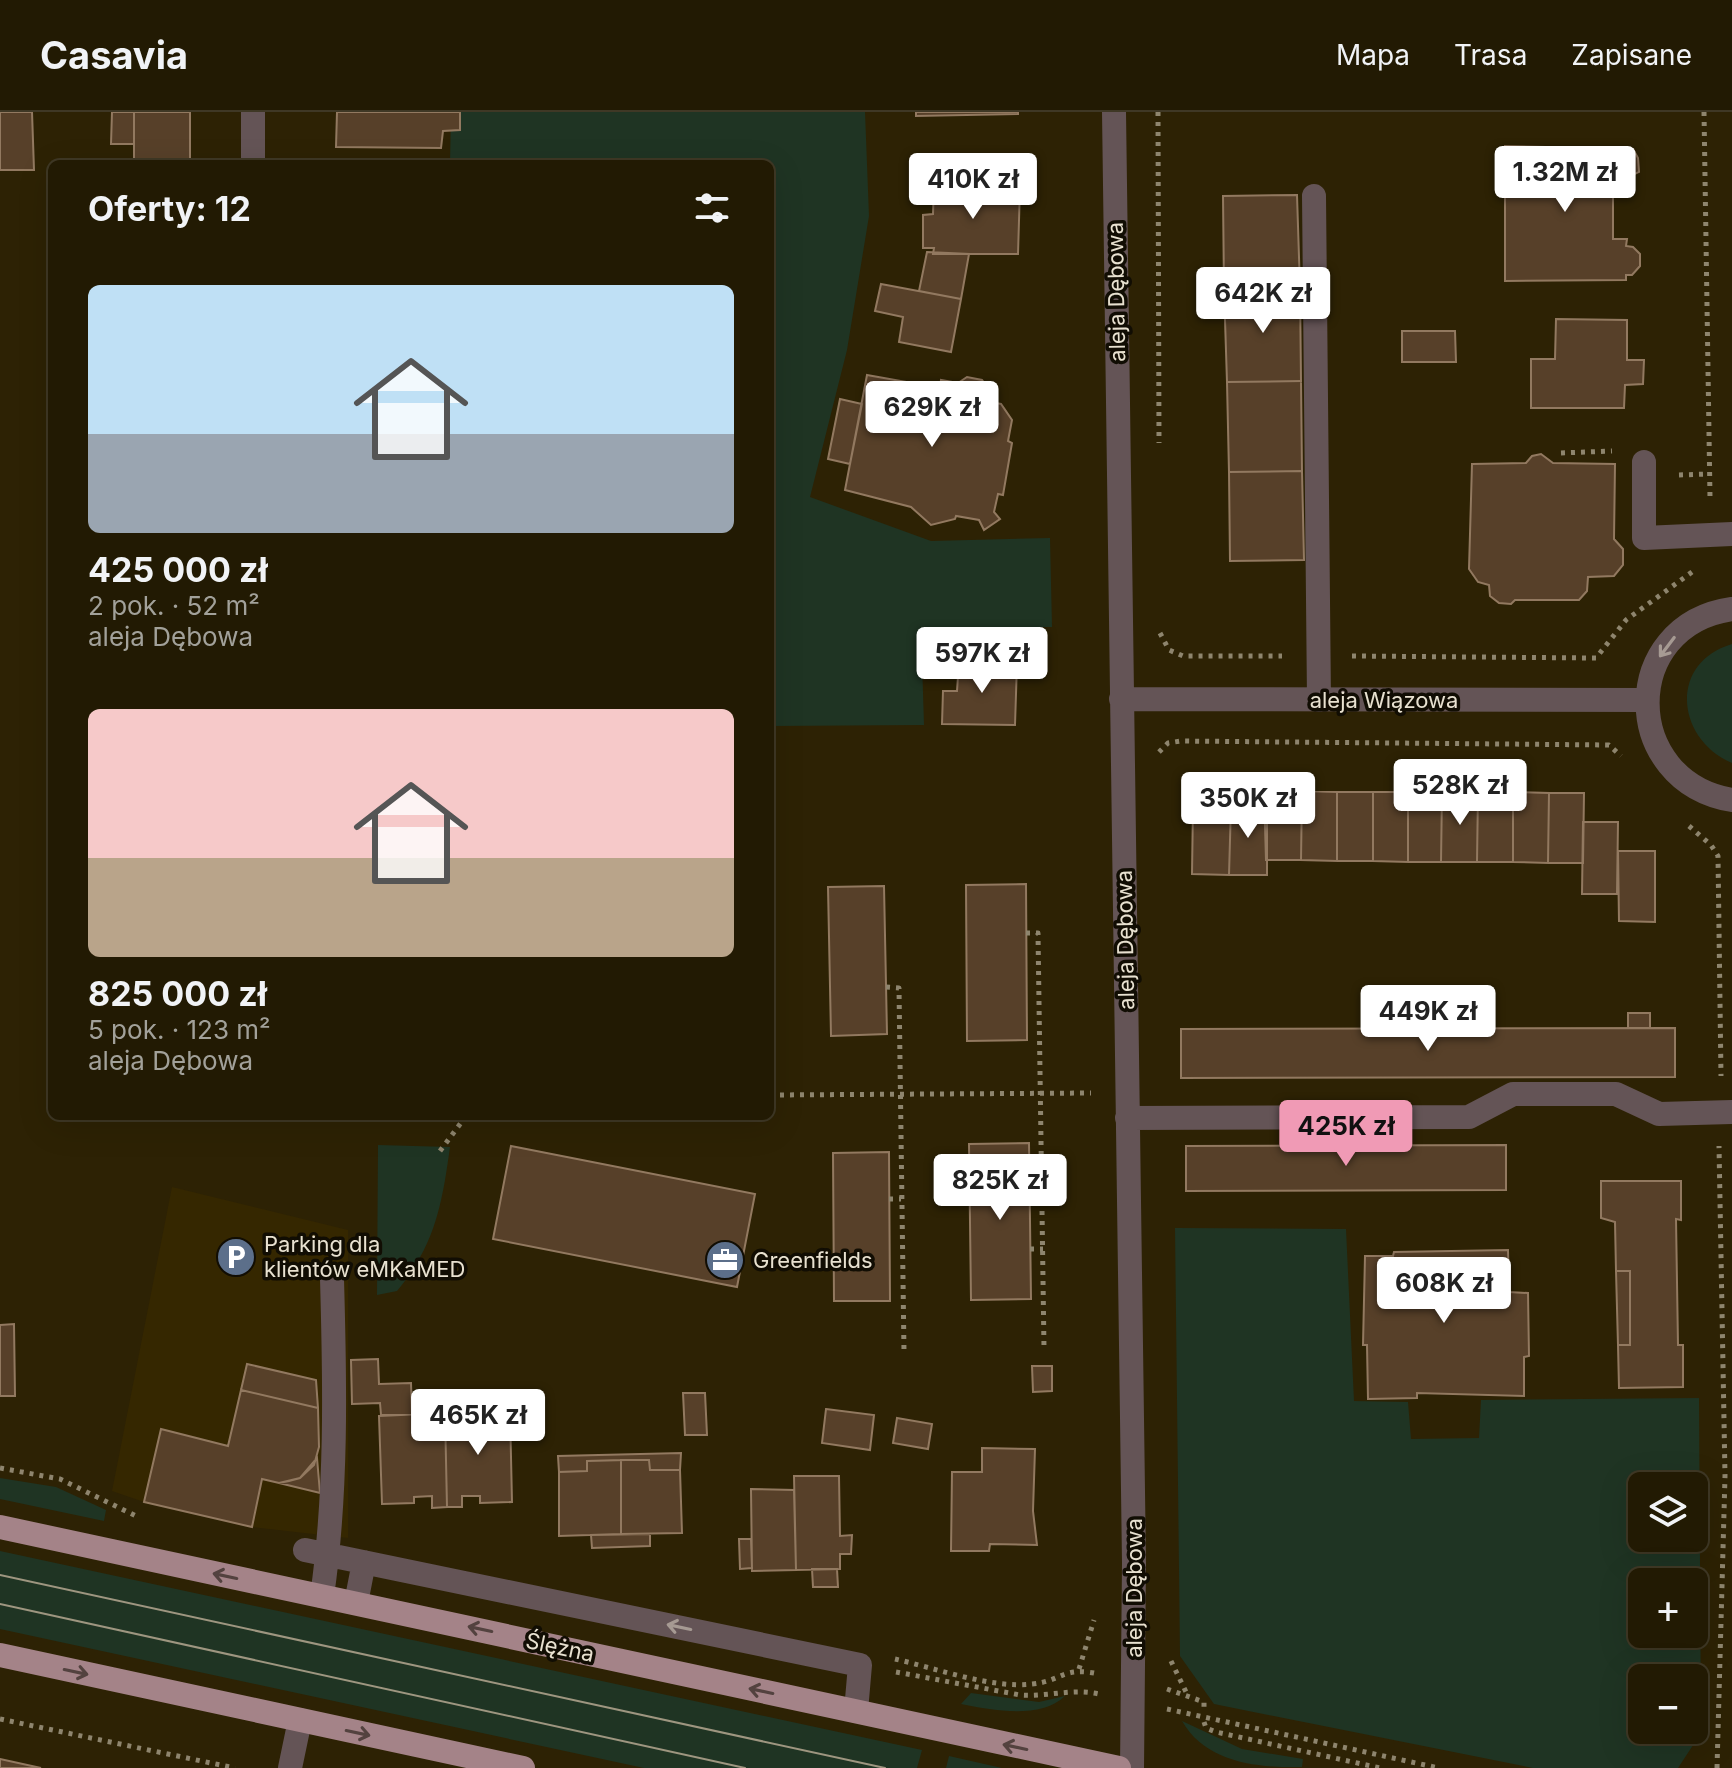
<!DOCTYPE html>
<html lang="pl">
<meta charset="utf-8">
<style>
:root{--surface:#221a03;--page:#2a230d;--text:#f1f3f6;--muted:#a2a19a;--line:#3f3825;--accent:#f09ab5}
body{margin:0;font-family:Inter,sans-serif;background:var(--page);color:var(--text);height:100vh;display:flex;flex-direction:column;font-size:30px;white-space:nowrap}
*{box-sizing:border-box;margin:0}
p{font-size:26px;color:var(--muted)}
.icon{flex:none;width:44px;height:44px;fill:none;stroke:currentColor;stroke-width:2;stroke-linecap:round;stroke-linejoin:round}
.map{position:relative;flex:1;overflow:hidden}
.sheet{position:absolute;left:48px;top:48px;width:726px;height:960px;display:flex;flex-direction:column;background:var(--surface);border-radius:12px;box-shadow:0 8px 32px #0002,0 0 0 2px var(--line)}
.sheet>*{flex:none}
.controls{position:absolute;left:1628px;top:1360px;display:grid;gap:16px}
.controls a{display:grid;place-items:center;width:80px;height:80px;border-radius:12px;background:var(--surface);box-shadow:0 8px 32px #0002,0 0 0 2px var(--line);font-size:40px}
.price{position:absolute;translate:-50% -68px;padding:0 18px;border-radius:8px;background:#fff;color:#222;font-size:26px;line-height:52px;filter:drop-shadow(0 2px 4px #0008)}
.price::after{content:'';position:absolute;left:50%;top:48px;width:24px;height:18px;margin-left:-12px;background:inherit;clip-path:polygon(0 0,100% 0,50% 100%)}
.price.active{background:var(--accent);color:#111}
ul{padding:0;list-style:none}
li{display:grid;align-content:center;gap:16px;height:424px;padding:0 40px}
li span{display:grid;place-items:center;height:248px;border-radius:12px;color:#555}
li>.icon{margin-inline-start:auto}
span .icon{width:144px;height:144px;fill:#fffc;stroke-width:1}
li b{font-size:34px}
h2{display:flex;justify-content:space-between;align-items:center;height:96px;padding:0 40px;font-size:34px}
header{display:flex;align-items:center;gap:48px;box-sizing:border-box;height:112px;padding:0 40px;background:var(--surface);border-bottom:2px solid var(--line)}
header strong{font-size:38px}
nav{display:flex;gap:44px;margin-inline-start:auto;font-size:28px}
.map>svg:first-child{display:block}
.built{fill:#352700}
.green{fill:#1f3423;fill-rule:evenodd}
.building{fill:#574029;stroke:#927960;stroke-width:2}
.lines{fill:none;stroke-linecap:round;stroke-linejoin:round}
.path{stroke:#8e856e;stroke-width:5;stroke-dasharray:4 6;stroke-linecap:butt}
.minor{stroke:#645456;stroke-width:24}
.major{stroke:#a48388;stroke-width:24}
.tram{stroke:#9e9680;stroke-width:2}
.oneway{stroke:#a69a93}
.oneway2{stroke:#53423f}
.labels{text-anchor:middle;stroke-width:7;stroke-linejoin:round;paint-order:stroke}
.street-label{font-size:22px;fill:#e8e1d0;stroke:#110d03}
.poi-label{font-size:22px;fill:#e8e1d0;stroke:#110d03;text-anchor:start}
</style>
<header>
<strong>Casavia</strong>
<nav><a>Mapa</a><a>Trasa</a><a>Zapisane</a></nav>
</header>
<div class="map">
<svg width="1732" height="1656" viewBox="0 0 1732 1656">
<rect width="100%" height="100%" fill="#2d2204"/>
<path class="built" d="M172,1075L348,1118V1426L252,1415L144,1390L112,1379Z"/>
<path class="green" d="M451,0H865L869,104L847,238L810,385L931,429L1050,426L1052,515L921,516L924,613L770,614V52H450Z
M1732,532V651C1676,627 1668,551 1732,532Z
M378,1033L450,1035C442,1093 435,1133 397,1179L377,1183Z
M1175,1116L1346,1117L1354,1289L1408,1290L1411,1327L1479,1326L1481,1288L1699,1286L1701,1621L1678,1656H1533L1214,1592L1180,1544ZM1642,1374H1694V1426H1642ZM1694,1470V1522H1642V1470ZM1694,1566V1618H1642V1566Z
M0,1366L56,1375L106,1398L104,1409L0,1387Z
M0,1439L922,1638L917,1656H644L0,1517Z
M971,1581L1039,1590L1065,1584C1040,1608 992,1598 961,1592Z
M1182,1609L1242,1637L1303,1647L1302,1655C1258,1656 1206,1651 1182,1609Z
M949,1644L1002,1656H946Z"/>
<path class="building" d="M0,0H32L34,58H0Z
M112,0H134V32H111Z
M134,0H190V52H134Z
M337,0H460V18L443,19L441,36L336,35Z
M916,0H1018V2L916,4Z
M1505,34L1633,37L1638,46L1639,60L1626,66L1627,71L1613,72V127H1627L1626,134L1633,135L1640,142V154L1632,163H1626V168L1505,169Z
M966,65H986V75H966Z
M934,74L1020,75L1018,142H933L934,136H923V103L933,102Z
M1297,83L1300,176L1224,177L1223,84Z
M927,140L969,142L961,187L919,179Z
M881,172L961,187L951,240L899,230L903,205L875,199Z
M1300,176L1301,269L1227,270L1224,177Z
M1556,207L1627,208V248H1644L1643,272L1625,273L1624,296H1531V247H1555Z
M1402,219H1455L1456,250H1402Z
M867,263L940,276L941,268L958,271L967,265L982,268L987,275L985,289L1001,292L1012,308L1008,329L1012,331L1003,383L998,382L994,400L1000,407L984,418L979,408L956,404L955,407L931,413L911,395L845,378Z
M1301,269L1302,359L1229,360L1227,270Z
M840,287L862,292L850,352L828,347Z
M1541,342L1553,351L1615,352L1614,427L1623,437V453L1614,464L1588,465L1587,479L1579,488H1515L1511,492L1499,491L1490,484L1489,473L1478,470L1469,457L1472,352L1526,351L1532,344Z
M1302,359L1304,448L1230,449L1229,360Z
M959,550L1017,551L1015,613L942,612L943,579H957Z
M1264,679H1302L1301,748H1266Z
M1302,679L1337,680V749L1301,748Z
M1337,680H1373V749H1337Z
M1373,680H1408V750L1373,749Z
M1408,680H1442L1441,750H1408Z
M1442,680H1478L1477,750H1441Z
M1478,680H1513V750H1477Z
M1513,680L1549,681L1548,751L1513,750Z
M1549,681H1584L1583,751H1548Z
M1193,693H1231L1229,763L1192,762Z
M1231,693H1267V763H1229Z
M1583,710H1618L1617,782H1582Z
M1618,739H1655V810L1619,809Z
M1026,772L1027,928L967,929L966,773Z
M884,774L887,922L831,924L828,775Z
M1628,901H1650V916H1628Z
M1675,916V965L1181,966V917Z
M1029,1031L1031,1187L971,1188L969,1032Z
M1506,1033V1078L1186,1079V1034Z
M511,1034L755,1082L737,1175L493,1127Z
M889,1040L890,1189H834L833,1041Z
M1601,1069H1681V1108L1676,1107L1678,1233H1683V1275L1619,1276L1618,1233H1630V1159H1616L1615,1110L1601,1106Z
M1508,1138L1509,1180L1528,1181L1529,1244L1524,1245V1284L1417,1281V1286L1368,1287L1367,1233H1363L1365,1144H1393L1394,1140Z
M1616,1159H1630V1233H1618Z
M14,1212L15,1284H0V1213Z
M378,1247L379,1272L411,1271L412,1303H381L380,1291L352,1292L351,1248Z
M247,1252L316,1268L318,1296L241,1278Z
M1032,1254H1052V1279L1033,1280Z
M241,1278L318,1296L319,1335L314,1353L300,1366L289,1369L279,1371L262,1367L252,1415L144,1390L161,1317L228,1334Z
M683,1281H705L707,1323H685Z
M826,1297L874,1303L870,1338L822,1331Z
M510,1300L512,1390L480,1391V1384H462V1395H447L445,1301Z
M445,1301L447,1395L432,1396V1384L414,1385V1391L382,1392L379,1304Z
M897,1306L932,1312L928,1337L893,1331Z
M982,1336L1035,1337L1033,1399L1037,1433L990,1432L989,1439H951L952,1360H982Z
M681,1341L680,1358H650L649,1348H626L587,1349V1359L559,1360L558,1344Z
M317,1346L320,1381L279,1371L300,1366Z
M621,1348H649L650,1358H680L682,1421L621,1422Z
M621,1348V1422L559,1424V1360L587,1359V1349Z
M794,1364H839L840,1424L852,1423L851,1442H840V1457L796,1458Z
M751,1377L794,1378L796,1458L752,1459Z
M650,1422V1434L592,1436L591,1423Z
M739,1427H751L752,1456L740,1457Z
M812,1457H837L838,1475H813Z
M0,1647L41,1656H0Z"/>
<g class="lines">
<path class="path" d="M1158,0L1159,331
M1704,0L1710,386
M1561,341L1612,339
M1679,363L1709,362
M1160,521L1169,538L1183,544H1282
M1352,544L1596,546L1626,508L1692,460
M1159,640L1168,631L1181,629L1609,633L1621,644
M1689,714L1711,733L1718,744L1721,964
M1026,821H1038L1044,1236
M886,875L899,876L904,1240
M770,983L1091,981
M440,1039L466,1004
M889,1087H901
M1030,1137H1043
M0,1356L60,1367L136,1404
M895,1547C935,1556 992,1577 1032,1572C1063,1569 1062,1554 1099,1562
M1171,1549L1188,1584
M1079,1557L1094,1508
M896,1560L1020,1583C1048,1585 1072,1576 1099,1582
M1167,1577L1204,1590V1599
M1167,1597L1439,1656
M0,1607L235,1656
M1204,1610L1206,1616L1216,1620L1380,1656
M1717,1656L1725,1364L1719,1034"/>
<path class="minor" d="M1114,0L1134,1451L1132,1656
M253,52V0
M1314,84L1319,588
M1644,350V426L1732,422
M1732,497C1619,513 1620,669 1732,688
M1121,587L1647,588
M1127,1006L1469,1005L1513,982H1616L1659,1002L1732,1000
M305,1438L860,1553L856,1599
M322,1484C337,1381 335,1272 332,1167
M356,1491L364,1450
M290,1656L300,1608"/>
<path class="major" d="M0,1415L1119,1656
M0,1543L523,1656"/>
<path class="tram" d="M0,1463L885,1656
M0,1492L745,1656"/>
</g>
<defs><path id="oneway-shaft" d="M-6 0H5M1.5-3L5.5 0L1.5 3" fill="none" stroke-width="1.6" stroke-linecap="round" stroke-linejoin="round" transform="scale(2)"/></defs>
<g class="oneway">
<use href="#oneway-shaft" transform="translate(1667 535) rotate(127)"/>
<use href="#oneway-shaft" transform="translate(679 1515) rotate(-168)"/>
</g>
<g class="oneway2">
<use href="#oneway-shaft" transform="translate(225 1464) rotate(-168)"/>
<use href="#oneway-shaft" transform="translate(480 1517) rotate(-168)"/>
<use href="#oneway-shaft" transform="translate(76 1560) rotate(12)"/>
<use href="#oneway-shaft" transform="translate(761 1579) rotate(-168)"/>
<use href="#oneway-shaft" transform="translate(358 1621) rotate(12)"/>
<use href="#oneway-shaft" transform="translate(1015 1635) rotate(-168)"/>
</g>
<defs>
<symbol id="parking-disc" viewBox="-11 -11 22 22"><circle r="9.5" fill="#5c6f8a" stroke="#110d03"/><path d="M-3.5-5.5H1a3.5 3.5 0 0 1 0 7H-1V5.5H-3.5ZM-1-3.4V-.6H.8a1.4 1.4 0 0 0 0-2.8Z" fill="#fff"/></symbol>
<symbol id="office-disc" viewBox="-11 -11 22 22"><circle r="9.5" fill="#5c6f8a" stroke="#110d03"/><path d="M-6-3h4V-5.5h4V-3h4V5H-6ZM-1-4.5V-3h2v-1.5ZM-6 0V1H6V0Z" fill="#fff"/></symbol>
</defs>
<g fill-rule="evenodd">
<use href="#parking-disc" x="214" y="1123" width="44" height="44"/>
<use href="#office-disc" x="703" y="1126" width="44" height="44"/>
</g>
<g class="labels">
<g class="street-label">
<text transform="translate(1116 180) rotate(-91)" y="8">aleja Dębowa</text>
<text x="1384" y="596">aleja Wiązowa</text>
<text transform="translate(1125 828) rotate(-91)" y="8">aleja Dębowa</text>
<text transform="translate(1134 1476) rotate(-90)" y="8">aleja Dębowa</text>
<text transform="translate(560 1535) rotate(12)" y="8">Ślężna</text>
</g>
<g class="poi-label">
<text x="264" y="1140">Parking dla<tspan x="264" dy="25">klientów eMKaMED</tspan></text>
<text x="753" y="1156">Greenfields</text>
</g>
</g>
</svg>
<div class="controls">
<a><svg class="icon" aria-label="layers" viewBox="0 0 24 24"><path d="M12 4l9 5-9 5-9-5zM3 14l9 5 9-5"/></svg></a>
<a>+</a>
<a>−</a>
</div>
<b class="price" style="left:1565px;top:102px">1.32M zł</b>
<b class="price" style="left:973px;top:109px">410K zł</b>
<b class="price" style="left:1263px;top:223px">642K zł</b>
<b class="price" style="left:932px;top:337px">629K zł</b>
<b class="price" style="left:982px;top:583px">597K zł</b>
<b class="price" style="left:1460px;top:715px">528K zł</b>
<b class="price" style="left:1248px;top:728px">350K zł</b>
<b class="price" style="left:1428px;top:941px">449K zł</b>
<b class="price active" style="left:1346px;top:1056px">425K zł</b>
<b class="price" style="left:1000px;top:1110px">825K zł</b>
<b class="price" style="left:1444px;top:1213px">608K zł</b>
<b class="price" style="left:478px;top:1345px">465K zł</b>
<section class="sheet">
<h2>Oferty: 12<svg class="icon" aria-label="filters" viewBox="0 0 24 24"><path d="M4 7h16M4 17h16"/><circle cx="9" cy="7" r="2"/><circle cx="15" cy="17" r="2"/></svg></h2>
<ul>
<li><span style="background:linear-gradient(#bfe0f5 60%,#9aa5b1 0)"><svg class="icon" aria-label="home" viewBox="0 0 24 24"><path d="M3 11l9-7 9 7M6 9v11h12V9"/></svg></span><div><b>425 000 zł</b><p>2 pok. · 52 m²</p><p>aleja Dębowa</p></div></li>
<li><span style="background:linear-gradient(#f6c9c9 60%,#b9a48a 0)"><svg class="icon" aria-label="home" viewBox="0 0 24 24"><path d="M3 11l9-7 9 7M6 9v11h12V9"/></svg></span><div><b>825 000 zł</b><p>5 pok. · 123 m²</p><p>aleja Dębowa</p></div></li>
</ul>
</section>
</div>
